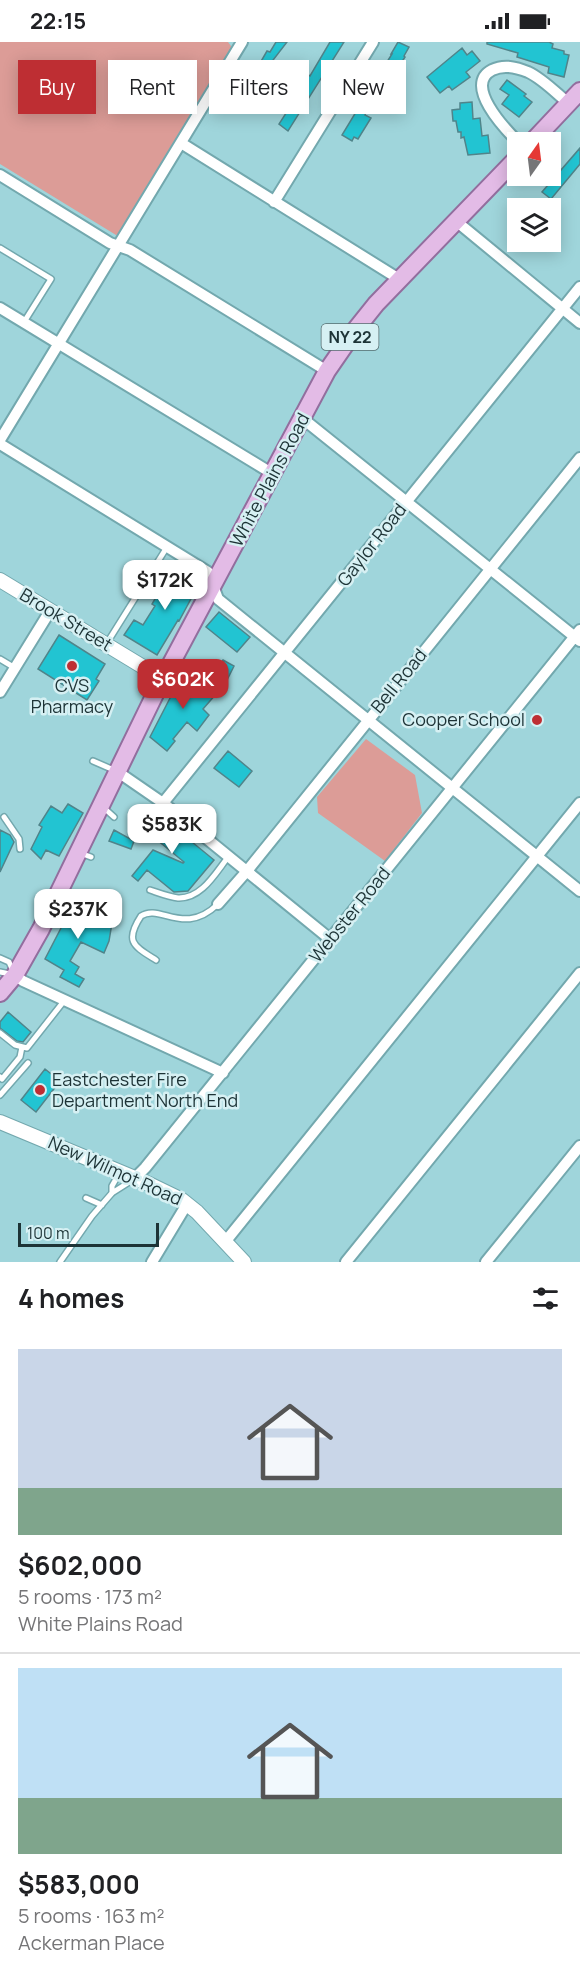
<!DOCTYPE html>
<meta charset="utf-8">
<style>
:root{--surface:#fff;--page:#f2f2f2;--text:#202124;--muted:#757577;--line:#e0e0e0;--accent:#be2e33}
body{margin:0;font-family:Manrope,sans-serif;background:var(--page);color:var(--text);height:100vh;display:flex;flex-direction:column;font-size:22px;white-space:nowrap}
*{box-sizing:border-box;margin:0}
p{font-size:20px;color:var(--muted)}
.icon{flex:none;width:33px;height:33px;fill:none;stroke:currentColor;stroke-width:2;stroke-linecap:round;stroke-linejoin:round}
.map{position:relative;height:1220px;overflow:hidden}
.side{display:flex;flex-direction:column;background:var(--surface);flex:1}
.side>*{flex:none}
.banner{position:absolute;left:18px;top:18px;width:544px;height:54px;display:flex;gap:12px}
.needle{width:39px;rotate:14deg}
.fabs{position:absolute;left:507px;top:90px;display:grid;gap:12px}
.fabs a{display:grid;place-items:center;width:54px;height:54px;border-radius:0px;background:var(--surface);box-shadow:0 3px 15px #0003;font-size:30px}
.scale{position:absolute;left:18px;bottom:15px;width:141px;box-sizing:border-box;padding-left:6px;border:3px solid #1d3336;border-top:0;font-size:16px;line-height:21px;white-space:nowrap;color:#1d3336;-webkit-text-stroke:4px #d6f0f3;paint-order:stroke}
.price{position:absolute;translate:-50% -51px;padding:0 14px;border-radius:12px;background:#fff;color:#222;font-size:20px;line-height:39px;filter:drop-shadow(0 2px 3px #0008)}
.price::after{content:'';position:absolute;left:50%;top:36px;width:18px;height:14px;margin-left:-9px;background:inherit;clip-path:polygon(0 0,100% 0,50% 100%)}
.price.on{background:var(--accent);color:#fff}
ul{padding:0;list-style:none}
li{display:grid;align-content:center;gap:12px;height:318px;padding:0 18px}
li+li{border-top:2px solid var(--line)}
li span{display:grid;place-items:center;height:186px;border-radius:0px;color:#555}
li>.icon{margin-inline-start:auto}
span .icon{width:108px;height:108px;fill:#fffc;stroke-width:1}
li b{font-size:26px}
h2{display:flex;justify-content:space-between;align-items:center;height:72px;padding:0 18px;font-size:26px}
.tag{padding:0 21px;border-radius:0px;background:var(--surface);box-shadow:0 3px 15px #0003;font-size:21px;line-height:54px}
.tag.on{background:var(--accent);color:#fff}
.status{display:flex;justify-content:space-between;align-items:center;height:42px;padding:0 30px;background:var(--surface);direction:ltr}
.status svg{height:16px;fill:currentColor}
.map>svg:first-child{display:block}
.green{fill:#dc9c97}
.building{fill:#22c4d2;stroke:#50848a;stroke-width:1.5}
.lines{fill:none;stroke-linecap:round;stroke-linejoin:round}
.service-casing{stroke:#73a8ae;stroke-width:8}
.minor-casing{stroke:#73a8ae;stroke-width:14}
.tertiary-casing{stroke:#73a8ae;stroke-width:16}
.primary-casing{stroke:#926e9e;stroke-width:20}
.service{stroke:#fff;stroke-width:5}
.minor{stroke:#fff;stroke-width:10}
.tertiary{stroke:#fff;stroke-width:14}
.primary{stroke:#e3bbe6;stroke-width:16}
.poi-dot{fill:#be2e33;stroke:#d6f0f3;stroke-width:2}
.labels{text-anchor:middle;stroke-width:5;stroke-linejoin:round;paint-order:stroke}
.shield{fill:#d6f0f3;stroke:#546c6f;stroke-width:1.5}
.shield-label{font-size:16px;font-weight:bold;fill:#1d3336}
.street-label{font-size:18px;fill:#1d3336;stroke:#d6f0f3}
.poi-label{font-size:18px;fill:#1d3336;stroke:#d6f0f3}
</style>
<div class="status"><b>22:15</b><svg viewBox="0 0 49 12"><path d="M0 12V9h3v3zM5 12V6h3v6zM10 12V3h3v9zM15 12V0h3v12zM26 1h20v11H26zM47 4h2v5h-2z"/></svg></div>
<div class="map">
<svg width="580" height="1220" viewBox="0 0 580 1220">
<rect width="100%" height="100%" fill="#9fd5db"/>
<path class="green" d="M0,0H228L231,4L230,12L121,191L116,193L0,122Z
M366,697L415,733L422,771L385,819L318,771L317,755Z"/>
<path class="building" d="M276,0H287L263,31L270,36L262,48L249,40L267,9L270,10Z
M330,0H344L288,89L279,82L290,65L283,61L302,29L310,34Z
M398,0L409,5L404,14L405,15L382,50L372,44L392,12H391Z
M487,0H549L553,2L552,6L564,9V12L569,13L564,35L548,31L549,25L517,15L518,11L487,2Z
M462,6L467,13L472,9L480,19L466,30L470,35L452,48L449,44L440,51L427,35Z
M507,38L526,52L524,54L532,60L519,75L502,62L509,53L500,47Z
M237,41L250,49L246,55L255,60L249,69L228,56Z
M472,60L473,77L480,76L482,94L488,93L490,111L468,113L464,95L461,96V90H458L456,79H453L452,68L460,67V61Z
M359,65L367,69L365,73L371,76L358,97L354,95L352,99L342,93Z
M580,106V122L551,157L542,150Z
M171,523L200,540L179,579L178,578L157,613L124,593L134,578L143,583L155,564L152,562L168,535L166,533Z
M219,570L250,595L237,610L206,585Z
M59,593L105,622L96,637L99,639L87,658L38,627Z
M223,618L234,624L225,642L214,636Z
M185,627L216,652L203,667L209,673L197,689L187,680L173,697L175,699L167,709L150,695Z
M228,709L252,729L239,745L214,726Z
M68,762L83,771L59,814L46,808L41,817L31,807L42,785L39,783L51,764L62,771Z
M148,764L214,818L188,849L174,850L147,828L138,839L132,834L153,808L183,821L184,820L135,780Z
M0,788L10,793L14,800L0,830Z
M114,788L134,799L131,807L109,799Z
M74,861L97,871L96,873L112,881L109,899L104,911L81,900L70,919L79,925L75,932L84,937L79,945L60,935L64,928L45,917Z
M8,970L31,990L23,1000L17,999L0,986V980Z
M45,1027L60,1039L36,1070L21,1058Z"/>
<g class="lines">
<defs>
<path id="service" d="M0,206L51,237L24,280
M107,601L167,505
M0,617L15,626
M93,719L116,729
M104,766L114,775
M4,775L19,797L20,807
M80,811L91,815
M150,848C159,851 169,855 178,856C202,857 216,830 229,814
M62,850L73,853
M0,916L9,920L13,929
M156,918C134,904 124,900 141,874C160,861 184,895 218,862
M0,930L10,932
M0,991L15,1003L27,1006L64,959
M0,1035L2,1037L20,1015L22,1005
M0,1053L28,1021
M112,1151V1144L120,1130
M86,1156L102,1163
M60,1220L92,1174L112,1151L134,1137"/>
<path id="minor" d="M518,100C505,87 463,43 492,28C504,22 516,25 528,30C543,37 556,51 568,61
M181,101L399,237
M0,133L110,201L130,208L327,329
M274,160L373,0
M456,179L580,281
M0,266L273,432
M302,376L580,599
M0,398L242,0
M0,402L208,530L218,557L580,849
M0,650L50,569
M118,730L163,761L330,897
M163,761L580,245
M218,862L247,829L580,416
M15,933L23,939L223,1031
M134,1137L145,1126L580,588
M225,1200L580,761
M152,1220L187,1162
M346,1220L580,931
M486,1220L580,1104"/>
<path id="tertiary" d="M0,538L163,637
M0,1080L149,1142L182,1158L197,1170L244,1220"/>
<path id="primary" d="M532,100L580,49
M0,951L15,933L41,887L157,648L327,329L356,287L376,262L518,115"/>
</defs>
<use href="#service" class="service-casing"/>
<use href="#minor" class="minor-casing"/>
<use href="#tertiary" class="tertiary-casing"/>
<use href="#primary" class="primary-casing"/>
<use href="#service" class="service"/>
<use href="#minor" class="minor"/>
<use href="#tertiary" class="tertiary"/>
<use href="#primary" class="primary"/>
</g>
<g class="poi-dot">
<circle cx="72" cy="624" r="6"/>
<circle cx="537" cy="678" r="6"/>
<circle cx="40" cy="1048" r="6"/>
</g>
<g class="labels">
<rect class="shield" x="321.5" y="282" width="57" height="26" rx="4.5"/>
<g class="shield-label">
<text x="350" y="301">NY 22</text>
</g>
<g class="street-label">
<text transform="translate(270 438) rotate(-62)" y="6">White Plains Road</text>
<text transform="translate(372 503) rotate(-52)" y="6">Gaylor Road</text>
<text transform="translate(66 578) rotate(31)" y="6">Brook Street</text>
<text transform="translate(399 639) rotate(-51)" y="6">Bell Road</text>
<text transform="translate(350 873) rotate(-51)" y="6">Webster Road</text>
<text transform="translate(115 1129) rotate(24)" y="6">New Wilmot Road</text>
</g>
<g class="poi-label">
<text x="72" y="650">CVS<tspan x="72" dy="21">Pharmacy</tspan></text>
<text x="525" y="684" text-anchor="end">Cooper School</text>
<text x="52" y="1044" text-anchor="start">Eastchester Fire<tspan x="52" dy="21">Department North End</tspan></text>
</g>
</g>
</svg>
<div class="fabs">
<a><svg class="needle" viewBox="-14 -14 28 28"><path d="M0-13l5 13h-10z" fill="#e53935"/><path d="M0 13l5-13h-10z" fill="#757577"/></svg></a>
<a><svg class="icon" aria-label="layers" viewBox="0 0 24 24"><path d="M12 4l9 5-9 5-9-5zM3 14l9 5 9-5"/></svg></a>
</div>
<div class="scale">100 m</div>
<b class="price" style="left:165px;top:569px">$172K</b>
<b class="price on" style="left:183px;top:668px">$602K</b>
<b class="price" style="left:172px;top:813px">$583K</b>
<b class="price" style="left:78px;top:898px">$237K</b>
<div class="banner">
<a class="tag on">Buy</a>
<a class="tag">Rent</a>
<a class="tag">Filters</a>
<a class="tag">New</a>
</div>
</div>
<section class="side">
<h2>4 homes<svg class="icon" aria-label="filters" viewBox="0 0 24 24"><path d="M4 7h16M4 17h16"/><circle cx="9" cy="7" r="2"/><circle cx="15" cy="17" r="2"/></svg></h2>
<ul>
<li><span style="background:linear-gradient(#c9d6e8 75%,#7fa58c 0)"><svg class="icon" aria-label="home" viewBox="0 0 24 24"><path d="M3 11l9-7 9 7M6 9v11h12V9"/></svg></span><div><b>$602,000</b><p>5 rooms · 173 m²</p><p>White Plains Road</p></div></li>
<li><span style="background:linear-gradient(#bfe0f5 70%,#7fa58c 0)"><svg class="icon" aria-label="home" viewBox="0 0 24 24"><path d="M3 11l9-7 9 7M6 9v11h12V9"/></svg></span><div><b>$583,000</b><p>5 rooms · 163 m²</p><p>Ackerman Place</p></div></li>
</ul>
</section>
